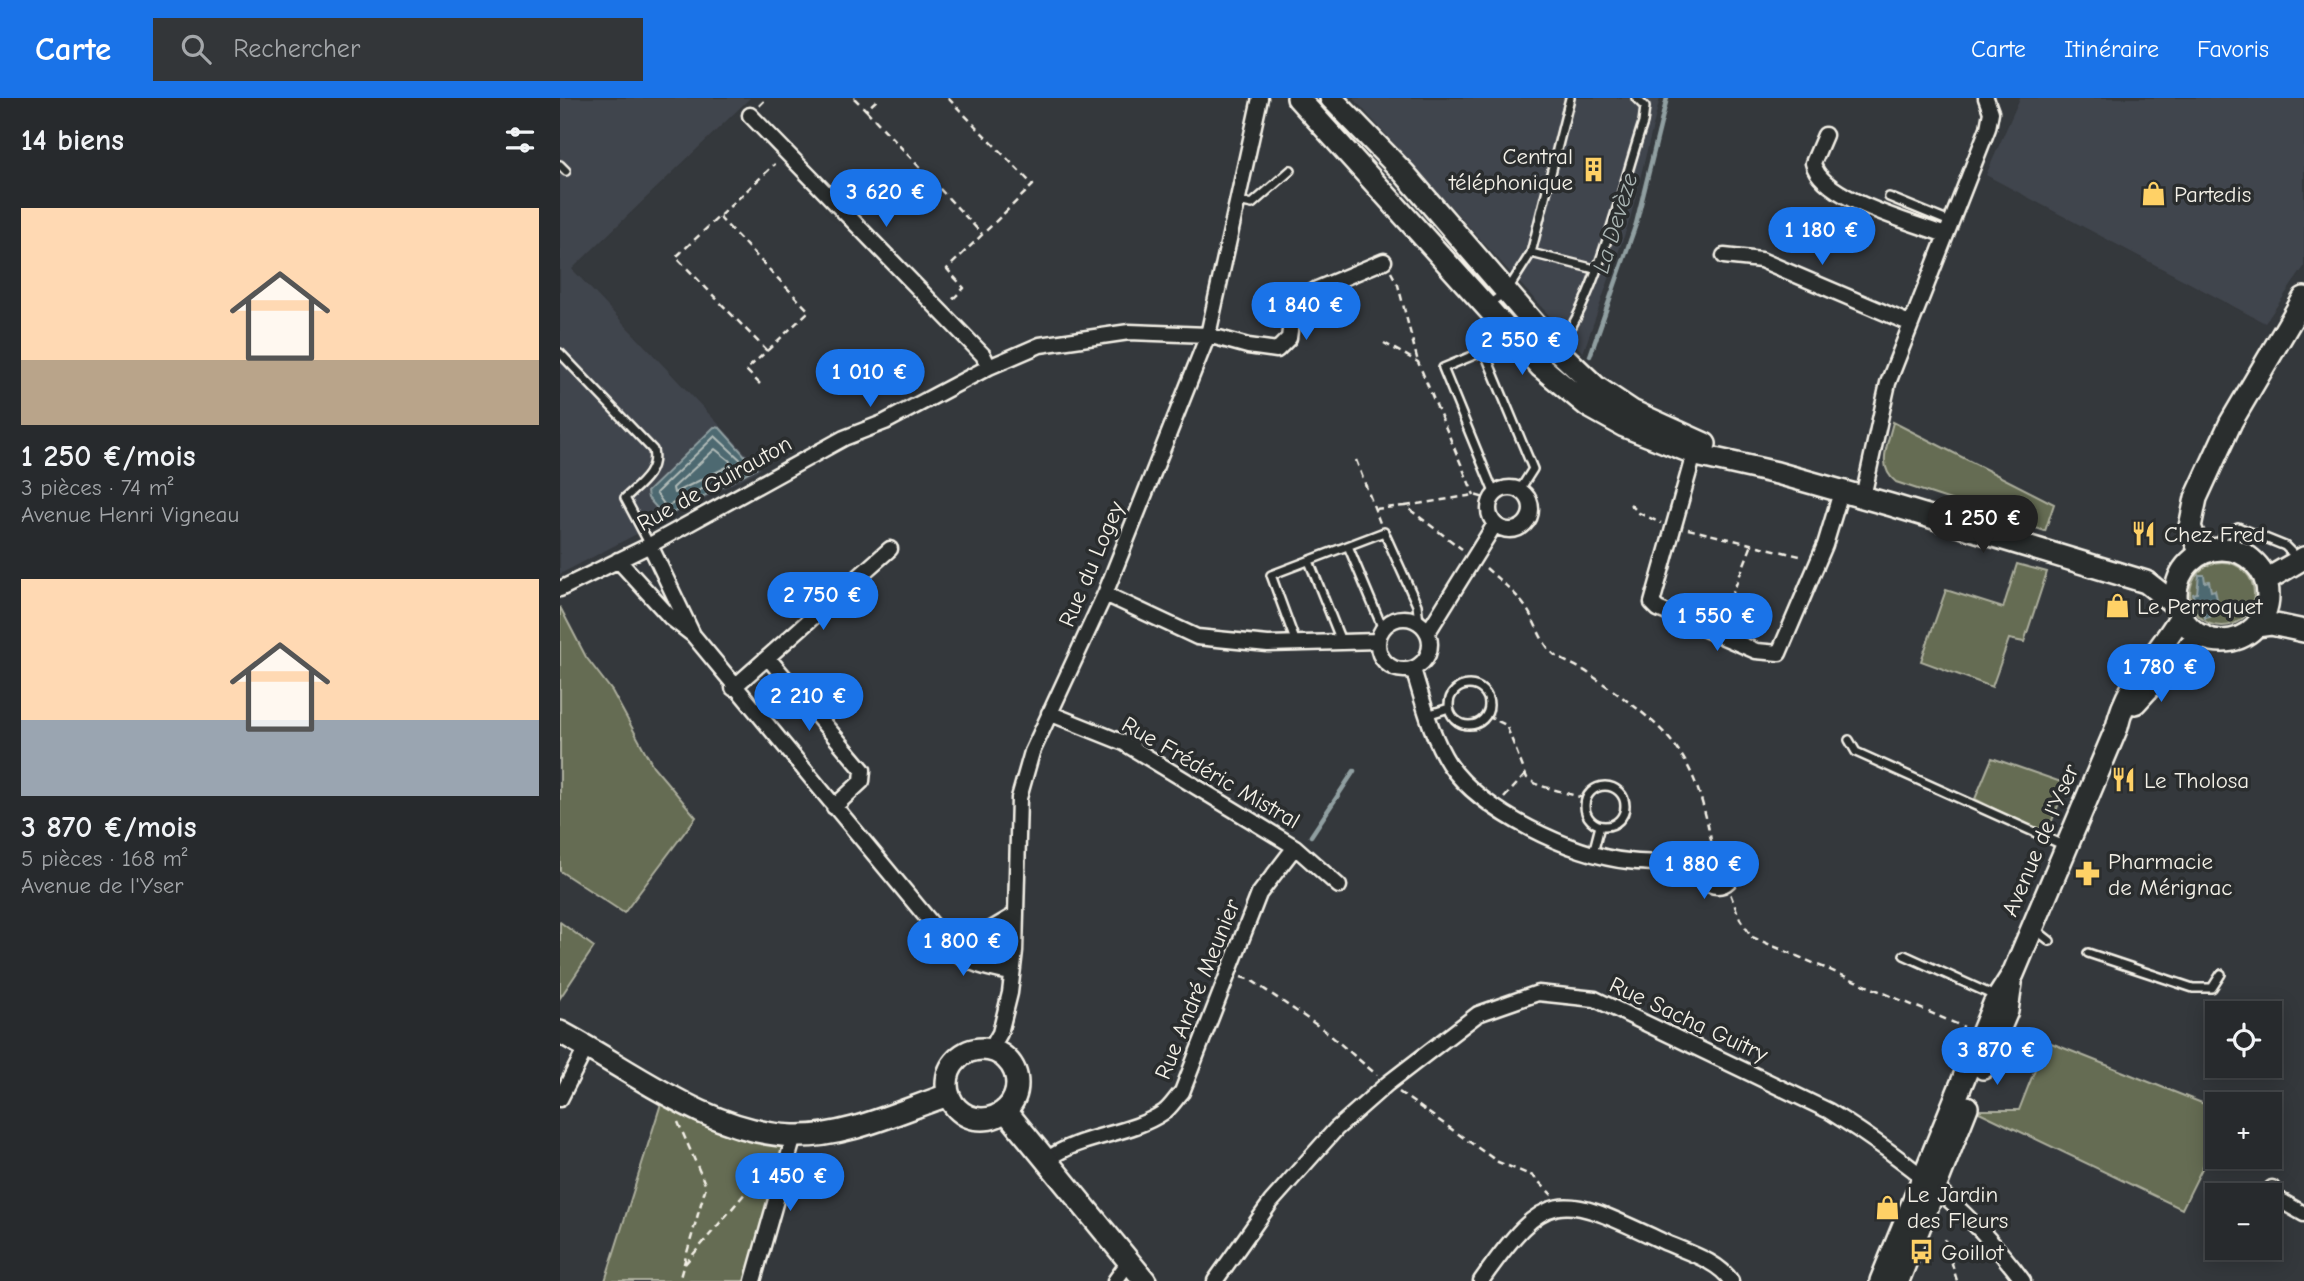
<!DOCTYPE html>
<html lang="fr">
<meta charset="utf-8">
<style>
:root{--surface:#272a2d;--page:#333639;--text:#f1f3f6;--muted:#a4a7aa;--line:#434649;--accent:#1a73e8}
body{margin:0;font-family:"Comic Neue",sans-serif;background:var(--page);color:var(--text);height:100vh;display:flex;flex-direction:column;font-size:26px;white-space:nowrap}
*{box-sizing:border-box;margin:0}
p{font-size:23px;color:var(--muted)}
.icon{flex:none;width:38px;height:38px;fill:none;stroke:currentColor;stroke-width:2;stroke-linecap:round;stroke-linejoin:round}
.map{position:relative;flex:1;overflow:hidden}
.sheet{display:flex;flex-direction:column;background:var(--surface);width:560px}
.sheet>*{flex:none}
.controls{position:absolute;left:1645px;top:903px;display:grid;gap:14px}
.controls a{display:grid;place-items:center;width:77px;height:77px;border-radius:0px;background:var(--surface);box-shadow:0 4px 18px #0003,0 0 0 2px var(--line);font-size:35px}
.price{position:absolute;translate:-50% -60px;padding:0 16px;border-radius:24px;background:var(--accent);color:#fff;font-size:23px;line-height:46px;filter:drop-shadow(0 2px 4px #0008)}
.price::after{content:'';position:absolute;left:50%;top:42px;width:21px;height:16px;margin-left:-10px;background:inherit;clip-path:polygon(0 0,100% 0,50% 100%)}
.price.current{background:#222;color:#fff}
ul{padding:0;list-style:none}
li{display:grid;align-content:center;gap:14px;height:371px;padding:0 21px}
li span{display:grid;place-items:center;height:217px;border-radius:0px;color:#555}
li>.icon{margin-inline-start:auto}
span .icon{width:126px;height:126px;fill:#fffc;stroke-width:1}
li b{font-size:30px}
h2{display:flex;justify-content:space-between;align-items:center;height:84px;padding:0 21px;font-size:30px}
header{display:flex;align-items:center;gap:42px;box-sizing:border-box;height:98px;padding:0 35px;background:var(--accent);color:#fff}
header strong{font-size:33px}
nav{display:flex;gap:38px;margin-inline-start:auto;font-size:24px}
.search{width:490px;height:63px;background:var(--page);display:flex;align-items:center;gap:18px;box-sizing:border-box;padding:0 24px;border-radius:0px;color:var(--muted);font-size:26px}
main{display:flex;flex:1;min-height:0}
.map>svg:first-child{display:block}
.built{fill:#41454d}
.green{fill:#656c52;stroke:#acae9d;stroke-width:2}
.water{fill:#4d6971;stroke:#909fa1;stroke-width:2}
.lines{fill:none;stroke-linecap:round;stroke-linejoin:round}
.shore{stroke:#b1bbb8;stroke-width:2}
.stream{stroke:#909fa1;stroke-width:4.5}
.lane-casing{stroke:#f4f1e8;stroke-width:12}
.street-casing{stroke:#f4f1e8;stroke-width:19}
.secondary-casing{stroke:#f4f1e8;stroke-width:26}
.path{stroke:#f4f1e8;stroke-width:2.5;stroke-dasharray:7 5;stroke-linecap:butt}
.lane{stroke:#2a2d2e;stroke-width:7}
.street{stroke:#2a2d2e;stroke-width:14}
.secondary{stroke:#2a2d2e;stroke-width:21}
.labels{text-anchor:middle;stroke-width:7;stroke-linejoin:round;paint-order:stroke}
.poi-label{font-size:23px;fill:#f4f1e8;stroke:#2a2d2e;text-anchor:start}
.street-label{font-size:23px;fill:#f4f1e8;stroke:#2a2d2e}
.water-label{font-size:24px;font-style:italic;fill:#a9b4b2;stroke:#2a2d2e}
</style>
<header>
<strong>Carte</strong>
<div class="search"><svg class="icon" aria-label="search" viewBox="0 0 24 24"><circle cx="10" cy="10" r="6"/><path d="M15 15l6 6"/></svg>Rechercher</div>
<nav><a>Carte</a><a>Itinéraire</a><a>Favoris</a></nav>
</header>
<main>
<section class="sheet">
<h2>14 biens<svg class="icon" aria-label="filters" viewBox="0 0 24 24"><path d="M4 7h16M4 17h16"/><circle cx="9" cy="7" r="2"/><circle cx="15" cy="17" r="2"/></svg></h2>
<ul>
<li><span style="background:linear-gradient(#ffd9b3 70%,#b9a48a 0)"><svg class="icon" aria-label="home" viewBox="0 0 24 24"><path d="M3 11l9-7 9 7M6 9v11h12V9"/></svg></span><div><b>1 250 €/mois</b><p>3 pièces · 74 m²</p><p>Avenue Henri Vigneau</p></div></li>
<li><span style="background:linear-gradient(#ffd9b3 65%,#9aa5b1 0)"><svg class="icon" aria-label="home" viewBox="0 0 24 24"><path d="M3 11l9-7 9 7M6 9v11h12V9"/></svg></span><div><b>3 870 €/mois</b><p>5 pièces · 168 m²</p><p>Avenue de l'Yser</p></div></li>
</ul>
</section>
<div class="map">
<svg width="1744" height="1183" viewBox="0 0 1744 1183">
<rect width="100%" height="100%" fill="#34383c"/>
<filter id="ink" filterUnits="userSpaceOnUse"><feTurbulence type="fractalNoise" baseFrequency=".0143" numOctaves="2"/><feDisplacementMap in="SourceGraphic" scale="14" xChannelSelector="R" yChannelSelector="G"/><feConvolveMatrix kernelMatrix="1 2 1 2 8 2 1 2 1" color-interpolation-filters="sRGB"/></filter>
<g filter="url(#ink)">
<path class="built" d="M0,0H190L12,171L201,371L0,476Z
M793,0H1100L1070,121L1023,255Z
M1460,0H1744V169L1705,225L1426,77Z"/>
<path class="green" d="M1333,324L1494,406L1485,433L1336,384C1316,368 1328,346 1333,324Z
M1630 496a32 32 0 1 1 64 0a32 32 0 1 1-64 0Z
M1457,466L1487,474L1464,544L1449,541L1432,589L1361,563L1386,492L1443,510Z
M0,509L26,559L52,593L93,668L136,719L64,815L0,773Z
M1432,660L1507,686L1486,737L1415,701Z
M0,824L34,849L0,900Z
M1486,943L1657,1011V1040L1622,1111L1415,1012H1459Z
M105,993L234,1038L193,1183H45Z"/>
<path class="water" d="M154,329L160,330L196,370L105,419L88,400L87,394Z
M1639,477H1644L1645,484L1649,483L1651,493L1655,492L1657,501L1652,502L1654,511L1649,512L1650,519L1645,520L1644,513L1639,514L1638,504H1634L1633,496L1637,495Z"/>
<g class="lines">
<path class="shore" d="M155,338L184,365V370L106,409L96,395Z
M155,351L170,363L169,368L114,395L113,390Z"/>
<path class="stream" d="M1030,258L1076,126L1107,0
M751,738L794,673"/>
<defs>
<path id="lane" d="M0,67L6,73
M1329,99L1390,124
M678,103L692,106L731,72
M971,155L1035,171
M929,206L947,193L971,155L1010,0
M998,248C1034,208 1064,81 1083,25L1085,9L1076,0
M0,255L93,352C98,374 80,386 65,400L90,447
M935,397L883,270L924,253L973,371L959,393
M788,448L823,531
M1657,451L1664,437L1678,429L1725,448L1737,460
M749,463L781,543
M736,545L711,477L824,434L857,507L859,524
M889 607a20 20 0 1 1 40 0a20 20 0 1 1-40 0Z
M867,617L889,610
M1289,642L1296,654L1505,748
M1025 708a20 20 0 1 1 40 0a20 20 0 1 1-40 0Z
M1033,755L1040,728
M1476,832L1490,843
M1528,855L1633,890H1652L1661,876
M1344,857L1437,899"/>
<path id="street" d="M190,17L423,257L429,269
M1265,37L1253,65C1261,101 1352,124 1385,137
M1164,158L1201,162L1349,225
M1134,356L1092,505L1098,511L1196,553L1219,555L1265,447L1281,394
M929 411a21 21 0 1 1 42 0a21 21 0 1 1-42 0Z
M1303,399L1328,285L1428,30L1431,14L1426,0
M58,462L111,520L133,537L90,447
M0,491L90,447L284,340L325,324L429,269L480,247L569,234L648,237L688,248L717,252L729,240L732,217L738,203L757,191L824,163
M545,496L637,539L708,546L818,543
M818 546a26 26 0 1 1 52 0a26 26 0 1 1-52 0Z
M868,534L935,426
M133,537L382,838L418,839L455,817
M208,560L303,672L302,683L274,709
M853,571C863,603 871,638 889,666C920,713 1013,758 1068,763C1093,766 1118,765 1143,765
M173,590L330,451
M489,615L564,645L735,749L779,788
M1141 772a16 16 0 1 1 32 0a16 16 0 1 1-32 0Z
M382,838C400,865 423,870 452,875
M431,951L440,935L450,895L455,853L459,700L472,654L545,496L648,237L700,0
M0,1001L27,948
M488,1061C522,1036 569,1038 604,1014C611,1009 616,1000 622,994L699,796L735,749
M1712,1090L1716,1100L1744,1116
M193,1183L234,1038
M555,1183L568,1165
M655,1183L711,1104L776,1031L827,986L918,916L978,895L1035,901L1269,1013C1342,1058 1412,1113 1463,1183
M921,1183C989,1086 1001,1096 1102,1143C1123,1153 1158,1162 1171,1183"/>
<path id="secondary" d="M738,0L981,269L1028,308L1064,328L1141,358L1217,375L1331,407L1586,484L1618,509
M771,0L844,75L996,251L1036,289L1072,313L1145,346
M1616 497a46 46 0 1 1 92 0a46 46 0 1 1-92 0Z
M1641,456L1630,429L1636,400L1671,324L1744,200
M1706,482L1744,460
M1696,528L1711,526L1744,533
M1575,605L1619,557L1643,538
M0,934C73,973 147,1034 233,1038C286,1040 340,1013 388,997
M387 986a35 35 0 1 1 70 0a35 35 0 1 1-70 0Z
M1423,970L1447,913L1451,885
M445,1012L585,1183
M1321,1183L1434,906L1453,876L1557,629C1566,585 1599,556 1621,518
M1338,1183L1407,1009"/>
</defs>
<use href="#lane" class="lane-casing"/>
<use href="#street" class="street-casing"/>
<use href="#secondary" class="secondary-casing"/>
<path class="path" d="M294,0L306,12L319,0
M388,0L473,87L387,171L404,190L390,204
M199,8L207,0
M306,12L422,136
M159,119L249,213L207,253
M831,174L838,187L858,264
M824,245L858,264L914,397
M200,286L186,272L207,253L116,159L215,66
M796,362L820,425
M1070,406L1079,415L1101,425
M845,408L914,397L925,400
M815,411L845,408L902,451
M1128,431L1244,459
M926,470C939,482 954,493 964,507C976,522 979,544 995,557C1004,564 1018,568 1028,575C1110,632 1135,651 1153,753
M1162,522L1193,444
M927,618L946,627L967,680L978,687L1027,701
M944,700L965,677
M1166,785L1180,821L1192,839L1404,929
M681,879L691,882L764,932L817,977
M839,994L938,1064L973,1078L992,1097
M118,1024L146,1088L119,1183
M1385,1141L1397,1183
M125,1166L209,1067"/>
<use href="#lane" class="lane"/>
<use href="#street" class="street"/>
<use href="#secondary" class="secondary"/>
</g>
</g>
<defs>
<symbol id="building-bare" viewBox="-9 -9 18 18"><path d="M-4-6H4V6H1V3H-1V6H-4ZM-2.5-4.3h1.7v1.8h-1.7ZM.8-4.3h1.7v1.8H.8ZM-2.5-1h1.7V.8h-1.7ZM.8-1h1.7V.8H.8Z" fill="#ffd166" stroke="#2a2d2e" stroke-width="2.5" paint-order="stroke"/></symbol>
<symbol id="shop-bare" viewBox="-9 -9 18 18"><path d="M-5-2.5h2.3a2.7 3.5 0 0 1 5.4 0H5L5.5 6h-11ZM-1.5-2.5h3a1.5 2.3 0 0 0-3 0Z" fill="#ffd166" stroke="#2a2d2e" stroke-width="2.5" paint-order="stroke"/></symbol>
<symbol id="restaurant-bare" viewBox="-9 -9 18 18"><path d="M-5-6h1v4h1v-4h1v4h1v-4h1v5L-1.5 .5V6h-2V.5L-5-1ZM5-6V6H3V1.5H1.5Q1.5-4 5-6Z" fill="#ffd166" stroke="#2a2d2e" stroke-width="2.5" paint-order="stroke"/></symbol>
<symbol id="pharmacy-bare" viewBox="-9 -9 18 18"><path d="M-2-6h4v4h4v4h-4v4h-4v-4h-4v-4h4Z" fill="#ffd166" stroke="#2a2d2e" stroke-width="2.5" paint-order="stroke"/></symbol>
<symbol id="bus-bare" viewBox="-9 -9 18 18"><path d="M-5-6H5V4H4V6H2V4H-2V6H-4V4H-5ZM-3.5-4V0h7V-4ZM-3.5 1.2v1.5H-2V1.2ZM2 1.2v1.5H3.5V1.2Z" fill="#ffd166" stroke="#2a2d2e" stroke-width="2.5" paint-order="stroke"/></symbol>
</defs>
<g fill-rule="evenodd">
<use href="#building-bare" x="1016" y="54" width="35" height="35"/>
<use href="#shop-bare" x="1576" y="78" width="35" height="35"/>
<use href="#restaurant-bare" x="1566" y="418" width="35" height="35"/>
<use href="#shop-bare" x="1540" y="490" width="35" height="35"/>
<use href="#restaurant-bare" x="1546" y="664" width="35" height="35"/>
<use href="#pharmacy-bare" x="1510" y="758" width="35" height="35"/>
<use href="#shop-bare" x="1310" y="1092" width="35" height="35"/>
<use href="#bus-bare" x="1344" y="1136" width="35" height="35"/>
</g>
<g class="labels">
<g class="poi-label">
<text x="1013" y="66" text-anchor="end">Central<tspan x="1013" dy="26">téléphonique</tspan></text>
<text x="1614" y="104">Partedis</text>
<text x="1604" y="444">Chez Fred</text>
<text x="1577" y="516">Le Perroquet</text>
<text x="1584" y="690">Le Tholosa</text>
<text x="1548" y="771">Pharmacie<tspan x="1548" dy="26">de Mérignac</tspan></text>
<text x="1347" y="1104">Le Jardin<tspan x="1347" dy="26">des Fleurs</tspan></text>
<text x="1381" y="1162">Goillot</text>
</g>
<g class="street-label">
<text transform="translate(154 385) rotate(-29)" y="8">Rue de Guirauton</text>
<text transform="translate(531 466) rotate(-67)" y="8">Rue du Logey</text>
<text transform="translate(651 674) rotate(30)" y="8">Rue Frédéric Mistral</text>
<text transform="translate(1480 742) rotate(-67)" y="8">Avenue de l'Yser</text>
<text transform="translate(637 891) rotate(-68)" y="8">Rue André Meunier</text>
<text transform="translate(1129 921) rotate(25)" y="8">Rue Sacha Guitry</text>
</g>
<g class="water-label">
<text transform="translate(1055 125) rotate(-73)" y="8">La Devèze</text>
</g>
</g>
</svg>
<div class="controls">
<a><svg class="icon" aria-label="locate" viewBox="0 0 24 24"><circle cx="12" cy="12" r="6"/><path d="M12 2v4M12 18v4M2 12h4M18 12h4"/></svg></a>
<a>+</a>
<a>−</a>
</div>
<b class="price" style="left:326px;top:131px">3 620 €</b>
<b class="price" style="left:1262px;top:169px">1 180 €</b>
<b class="price" style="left:746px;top:244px">1 840 €</b>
<b class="price" style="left:962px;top:279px">2 550 €</b>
<b class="price" style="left:310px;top:311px">1 010 €</b>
<b class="price current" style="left:1423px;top:457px">1 250 €</b>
<b class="price" style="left:263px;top:534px">2 750 €</b>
<b class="price" style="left:1157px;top:555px">1 550 €</b>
<b class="price" style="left:1601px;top:606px">1 780 €</b>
<b class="price" style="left:249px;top:635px">2 210 €</b>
<b class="price" style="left:1144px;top:803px">1 880 €</b>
<b class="price" style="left:403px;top:880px">1 800 €</b>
<b class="price" style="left:1437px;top:989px">3 870 €</b>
<b class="price" style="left:230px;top:1115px">1 450 €</b>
</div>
</main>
